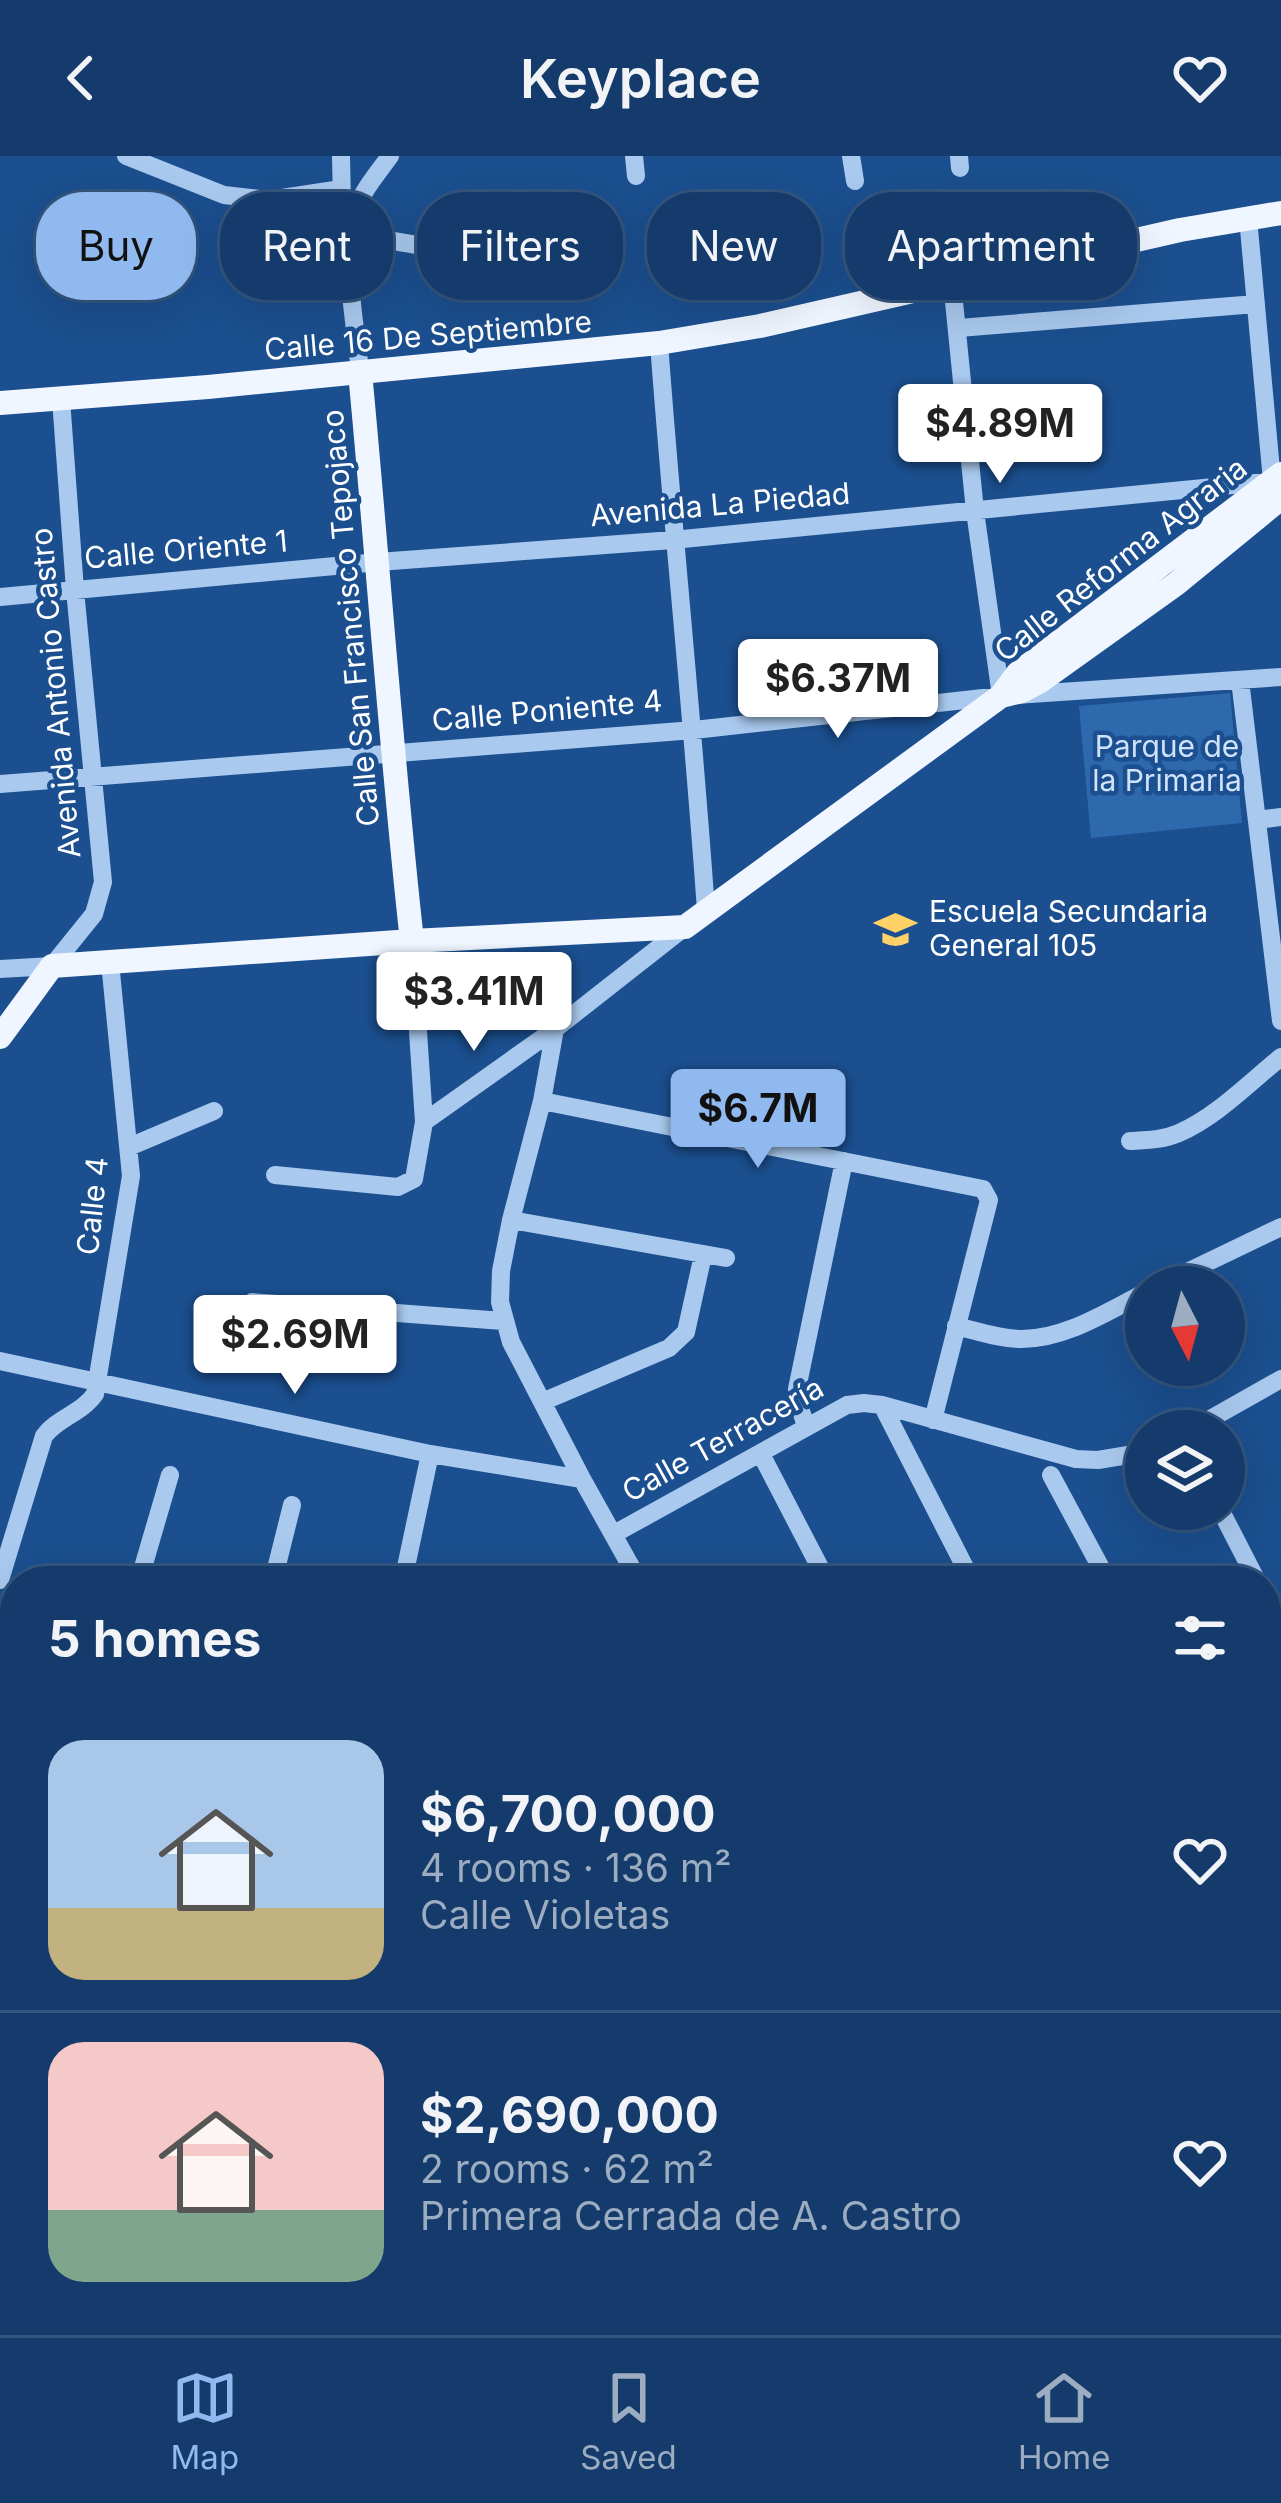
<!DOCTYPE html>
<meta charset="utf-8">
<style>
:root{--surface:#143b6b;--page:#214673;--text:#f1f3f6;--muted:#9dadc1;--line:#33557e;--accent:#90b9f0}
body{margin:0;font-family:Inter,sans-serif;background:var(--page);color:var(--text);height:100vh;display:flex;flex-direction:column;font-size:45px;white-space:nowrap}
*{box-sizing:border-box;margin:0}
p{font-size:39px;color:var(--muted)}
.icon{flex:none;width:66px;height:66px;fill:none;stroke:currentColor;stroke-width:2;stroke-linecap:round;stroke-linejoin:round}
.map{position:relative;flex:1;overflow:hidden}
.drawer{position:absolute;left:0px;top:1410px;width:1281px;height:771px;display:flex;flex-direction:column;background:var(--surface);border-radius:48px 48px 0 0;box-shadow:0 12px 48px #0002,0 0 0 3px var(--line)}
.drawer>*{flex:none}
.hud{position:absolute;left:36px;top:36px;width:1209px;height:108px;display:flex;gap:24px}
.needle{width:78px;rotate:174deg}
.tools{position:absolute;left:1125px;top:1110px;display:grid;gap:24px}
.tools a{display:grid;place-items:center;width:120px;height:120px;border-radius:50%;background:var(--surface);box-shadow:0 12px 48px #0002,0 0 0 3px var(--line);font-size:60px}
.price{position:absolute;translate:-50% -102px;padding:0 27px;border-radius:12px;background:#fff;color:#222;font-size:39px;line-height:78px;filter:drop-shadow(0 3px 6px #0008)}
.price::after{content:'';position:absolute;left:50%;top:72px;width:36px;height:27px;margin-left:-18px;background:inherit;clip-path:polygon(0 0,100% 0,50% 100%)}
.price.selected{background:var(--accent);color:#111}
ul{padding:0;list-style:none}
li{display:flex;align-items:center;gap:36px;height:300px;padding:0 48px}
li+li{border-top:3px solid var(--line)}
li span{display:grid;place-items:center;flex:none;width:336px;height:240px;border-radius:36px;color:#555}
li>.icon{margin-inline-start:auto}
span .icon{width:144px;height:144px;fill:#fffc;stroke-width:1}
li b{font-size:51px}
h2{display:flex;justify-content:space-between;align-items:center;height:144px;padding:0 48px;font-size:51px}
.pill{padding:0 42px;border-radius:48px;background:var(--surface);box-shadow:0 12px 48px #0002,0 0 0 3px var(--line);font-size:42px;line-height:108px}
.pill.selected{background:var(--accent);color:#111}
header{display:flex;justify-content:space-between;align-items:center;height:156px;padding:0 48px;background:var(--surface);font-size:54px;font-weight:600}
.tab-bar{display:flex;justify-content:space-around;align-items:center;height:168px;border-top:3px solid var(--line);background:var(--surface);font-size:33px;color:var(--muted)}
.tab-bar a{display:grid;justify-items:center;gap:6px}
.tab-bar .selected{color:var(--accent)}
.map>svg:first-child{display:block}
.green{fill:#2e69ad}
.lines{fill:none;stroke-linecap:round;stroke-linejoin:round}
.stream{stroke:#9cc4f0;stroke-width:6}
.minor{stroke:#a9c9ee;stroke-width:18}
.major{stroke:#f0f6ff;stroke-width:24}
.labels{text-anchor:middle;stroke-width:9;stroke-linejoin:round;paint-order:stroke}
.street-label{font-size:30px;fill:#fff;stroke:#1b4f8f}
.park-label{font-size:30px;fill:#cfe3fa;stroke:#1b4f8f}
.poi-label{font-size:30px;fill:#fff;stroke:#1b4f8f;text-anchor:start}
</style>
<header><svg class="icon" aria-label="back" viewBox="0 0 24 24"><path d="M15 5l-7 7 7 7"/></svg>Keyplace<svg class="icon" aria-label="heart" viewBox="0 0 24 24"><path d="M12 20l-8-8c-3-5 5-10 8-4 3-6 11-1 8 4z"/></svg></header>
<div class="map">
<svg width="1281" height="2179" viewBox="0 0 1281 2179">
<rect width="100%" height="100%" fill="#1b4f8f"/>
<path class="green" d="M1230,537L1242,667L1091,682L1079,550Z"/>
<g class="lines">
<path class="stream" d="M516,2179L557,2166"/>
<path class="minor" d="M126,0L224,39L269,44L341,33
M341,0L342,47L353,69
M634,0L636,20
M851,0L855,25
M959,0L960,12
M1248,62L1272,325
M353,69L366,77L393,85L549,111
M952,126L975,355L1001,540
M959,172L1256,148
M659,187C673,377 693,565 706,755
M360,216C356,170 341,101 355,56C362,35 377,18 390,0
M0,441L378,406L673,384L1274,325
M1240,524L1281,865
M0,628L694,574L1001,540L1281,521
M1257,664L1281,661
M0,813L52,810L94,758L103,726L75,434L61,243
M542,945L983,1033L989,1044L933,1264
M424,966L555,873
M1130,985C1147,984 1163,984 1179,977C1216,961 1249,927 1281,901
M129,991L214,955
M275,1019L398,1031L414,1023L424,966L412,785
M511,1064L726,1102
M1156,1131L1281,1071
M252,1146L503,1165
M956,1170C977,1175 1000,1183 1022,1183C1066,1183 1108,1155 1146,1136
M0,1205L430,1298L582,1323
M542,1246L669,1192L686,1176L703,1099
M882,1249L972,1425
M806,1270L798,1246L797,1233L844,1005
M1189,1275L1281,1223
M761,1298L827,1425
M1051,1319L1108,1425
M1220,1353L1257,1425
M614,1378L847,1249L864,1247L882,1249L1076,1303L1098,1304L1146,1296
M0,1424L44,1280C57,1262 82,1257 95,1238L131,1020L110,806
M139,1425L170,1319
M273,1425L292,1349
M403,1425L430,1298
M639,1425L582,1323L511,1186L500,1146L501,1115L511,1064L542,945L555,873L685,771
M1266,1442L1281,1471
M0,1477L15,1481
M1266,1596L1281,1586
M1266,1629L1281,1618
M0,1682L15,1686
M0,1754L15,1704
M1266,1799L1281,1819
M0,1818L15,1822
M0,1938L15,1941
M1266,1938L1281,1928
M1266,2066L1281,2055
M1266,2076L1281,2098
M0,2128L15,2153
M23,2166L31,2179
M164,2166L172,2179
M753,2166L761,2179
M1138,2166L1147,2179
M570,2179L598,2166
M1106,2179L1126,2166"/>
<path class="major" d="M360,216C378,406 391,596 412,785
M0,247L208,231L659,187L760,170L1180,74L1281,57
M1001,540L1018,517L1281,318
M0,881L52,810L412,785L685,771L1001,540L1022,535L1039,526L1176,428L1281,342"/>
</g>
<defs>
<symbol id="school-bare" viewBox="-9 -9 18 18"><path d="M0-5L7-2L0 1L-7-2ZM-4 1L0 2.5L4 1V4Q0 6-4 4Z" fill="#ffd166" stroke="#1b4f8f" stroke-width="2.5" paint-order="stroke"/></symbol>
</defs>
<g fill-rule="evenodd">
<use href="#school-bare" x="866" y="744" width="59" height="59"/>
</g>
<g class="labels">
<g class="street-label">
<text transform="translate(428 180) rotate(-5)" y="10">Calle 16 De Septiembre</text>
<text transform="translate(720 349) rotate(-5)" y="10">Avenida La Piedad</text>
<text transform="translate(186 394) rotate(-5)" y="10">Calle Oriente 1</text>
<text transform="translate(1121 404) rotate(-38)" y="10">Calle Reforma Agraria</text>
<text transform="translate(351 462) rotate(-95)" y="10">Calle San Francisco Tepojaco</text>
<text transform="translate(56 537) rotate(-95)" y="10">Avenida Antonio Castro</text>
<text transform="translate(547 555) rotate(-5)" y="10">Calle Poniente 4</text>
<text transform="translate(93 1050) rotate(-84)" y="10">Calle 4</text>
<text transform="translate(723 1284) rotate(-29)" y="10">Calle Terracería</text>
</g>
<g class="park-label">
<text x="1167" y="601">Parque de<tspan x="1167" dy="34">la Primaria</tspan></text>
</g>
<g class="poi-label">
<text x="929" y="766">Escuela Secundaria<tspan x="929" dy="34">General 105</tspan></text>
</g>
</g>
</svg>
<div class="tools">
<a><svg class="needle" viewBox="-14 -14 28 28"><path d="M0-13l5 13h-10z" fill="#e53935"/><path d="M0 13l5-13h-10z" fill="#9dadc1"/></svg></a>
<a><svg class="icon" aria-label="layers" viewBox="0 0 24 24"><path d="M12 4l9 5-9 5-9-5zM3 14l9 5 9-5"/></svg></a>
</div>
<b class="price" style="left:1000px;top:330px">$4.89M</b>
<b class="price" style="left:838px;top:585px">$6.37M</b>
<b class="price" style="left:474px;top:898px">$3.41M</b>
<b class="price selected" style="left:758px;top:1015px">$6.7M</b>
<b class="price" style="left:295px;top:1241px">$2.69M</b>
<div class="hud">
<a class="pill selected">Buy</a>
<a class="pill">Rent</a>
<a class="pill">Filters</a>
<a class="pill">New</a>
<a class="pill">Apartment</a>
</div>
<section class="drawer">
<h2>5 homes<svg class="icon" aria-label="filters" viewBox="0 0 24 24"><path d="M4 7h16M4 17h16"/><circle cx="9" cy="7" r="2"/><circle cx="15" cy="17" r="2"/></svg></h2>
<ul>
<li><span style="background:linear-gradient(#a9c7e8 70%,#c2b280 0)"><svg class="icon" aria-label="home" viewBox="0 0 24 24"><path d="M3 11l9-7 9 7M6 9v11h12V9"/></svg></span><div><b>$6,700,000</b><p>4 rooms · 136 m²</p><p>Calle Violetas</p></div><svg class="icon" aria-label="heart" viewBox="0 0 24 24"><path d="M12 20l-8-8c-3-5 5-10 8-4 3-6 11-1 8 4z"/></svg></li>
<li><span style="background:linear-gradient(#f6c9c9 70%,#7fa58c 0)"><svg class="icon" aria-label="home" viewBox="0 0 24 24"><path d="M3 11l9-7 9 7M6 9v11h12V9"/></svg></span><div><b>$2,690,000</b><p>2 rooms · 62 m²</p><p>Primera Cerrada de A. Castro</p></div><svg class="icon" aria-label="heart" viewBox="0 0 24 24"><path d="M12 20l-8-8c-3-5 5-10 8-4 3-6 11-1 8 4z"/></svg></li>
</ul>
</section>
</div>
<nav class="tab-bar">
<a class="selected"><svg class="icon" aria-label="map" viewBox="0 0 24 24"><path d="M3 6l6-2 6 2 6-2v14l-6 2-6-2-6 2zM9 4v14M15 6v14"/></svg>Map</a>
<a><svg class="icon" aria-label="saved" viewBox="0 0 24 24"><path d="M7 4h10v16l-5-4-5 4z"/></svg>Saved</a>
<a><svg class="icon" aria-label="home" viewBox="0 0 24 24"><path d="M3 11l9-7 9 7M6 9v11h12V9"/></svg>Home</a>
</nav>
